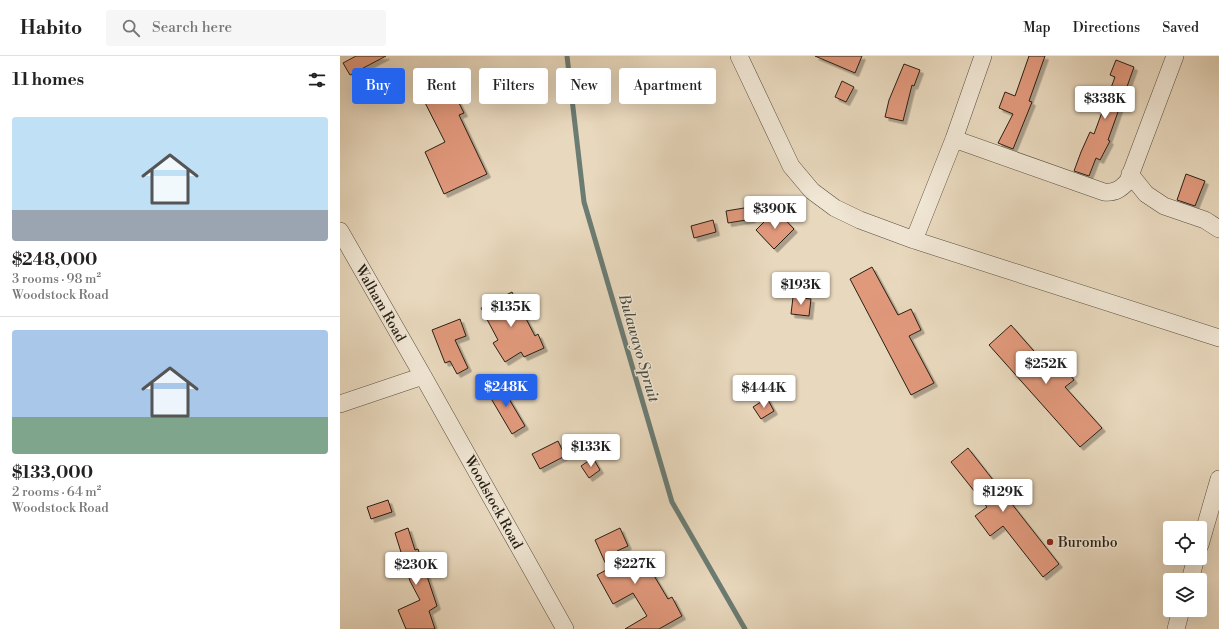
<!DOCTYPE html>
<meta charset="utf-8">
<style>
:root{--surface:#fff;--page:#f6f6f6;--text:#222;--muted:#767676;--line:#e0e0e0;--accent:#2563eb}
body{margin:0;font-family:"Libre Bodoni",serif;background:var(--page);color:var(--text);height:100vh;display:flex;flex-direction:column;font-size:15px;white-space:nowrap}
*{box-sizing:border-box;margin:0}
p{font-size:13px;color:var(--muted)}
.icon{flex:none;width:22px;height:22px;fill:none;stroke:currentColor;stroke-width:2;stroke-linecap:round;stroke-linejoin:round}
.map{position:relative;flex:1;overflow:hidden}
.details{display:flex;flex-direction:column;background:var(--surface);width:340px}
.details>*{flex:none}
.guide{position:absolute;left:12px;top:12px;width:380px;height:36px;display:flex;gap:8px}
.tools{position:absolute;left:823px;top:465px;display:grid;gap:8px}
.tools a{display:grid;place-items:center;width:44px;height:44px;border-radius:4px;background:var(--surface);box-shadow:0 4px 16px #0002;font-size:20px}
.price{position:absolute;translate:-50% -34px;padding:0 9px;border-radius:4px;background:#fff;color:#222;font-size:13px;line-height:26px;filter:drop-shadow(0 1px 2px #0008)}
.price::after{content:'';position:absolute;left:50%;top:24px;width:12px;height:9px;margin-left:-6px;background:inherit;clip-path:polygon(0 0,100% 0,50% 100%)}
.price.current{background:var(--accent);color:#fff}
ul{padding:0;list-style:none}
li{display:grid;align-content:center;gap:8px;height:212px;padding:0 12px}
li+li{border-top:1px solid var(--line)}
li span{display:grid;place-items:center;height:124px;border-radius:4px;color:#555}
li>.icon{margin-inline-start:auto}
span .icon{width:72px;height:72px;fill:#fffc;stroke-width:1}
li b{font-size:17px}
h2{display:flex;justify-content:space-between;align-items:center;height:48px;padding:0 12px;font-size:17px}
.chip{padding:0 14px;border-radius:4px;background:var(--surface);box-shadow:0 4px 16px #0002;font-size:14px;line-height:36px}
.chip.current{background:var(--accent);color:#fff}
header{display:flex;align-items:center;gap:24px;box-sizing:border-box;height:56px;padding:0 20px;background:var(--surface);border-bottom:1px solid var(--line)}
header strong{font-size:19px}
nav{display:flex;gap:22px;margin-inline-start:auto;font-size:14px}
.search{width:280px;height:36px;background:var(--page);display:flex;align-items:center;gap:10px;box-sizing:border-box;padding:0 14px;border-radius:4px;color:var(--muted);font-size:15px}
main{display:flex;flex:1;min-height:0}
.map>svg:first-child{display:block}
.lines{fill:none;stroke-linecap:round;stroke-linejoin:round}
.stream{stroke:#6b7c73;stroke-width:5}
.building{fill:#e1997c;stroke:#282015;filter:url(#shadow)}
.minor-casing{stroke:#584e3f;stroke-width:18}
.minor{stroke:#f0e6d4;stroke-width:17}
.poi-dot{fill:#8f2418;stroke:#f0e6d4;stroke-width:1.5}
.labels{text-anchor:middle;stroke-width:3;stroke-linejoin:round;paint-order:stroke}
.street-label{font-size:14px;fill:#282015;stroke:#f0e6d4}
.poi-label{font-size:14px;fill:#282015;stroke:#f0e6d4;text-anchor:start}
.water-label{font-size:15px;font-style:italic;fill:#494e44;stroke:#f0e6d4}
</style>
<header>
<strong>Habito</strong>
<div class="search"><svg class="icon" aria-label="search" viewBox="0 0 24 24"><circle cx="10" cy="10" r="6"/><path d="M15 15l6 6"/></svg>Search here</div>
<nav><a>Map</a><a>Directions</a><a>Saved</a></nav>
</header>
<main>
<section class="details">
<h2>11 homes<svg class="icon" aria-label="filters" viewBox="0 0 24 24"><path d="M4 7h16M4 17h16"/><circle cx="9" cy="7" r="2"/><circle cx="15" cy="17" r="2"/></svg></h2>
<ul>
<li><span style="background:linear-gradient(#bfe0f5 75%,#9aa5b1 0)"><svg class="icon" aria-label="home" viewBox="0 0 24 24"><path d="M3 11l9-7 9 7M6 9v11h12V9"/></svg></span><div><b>$248,000</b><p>3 rooms · 98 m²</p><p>Woodstock Road</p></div></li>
<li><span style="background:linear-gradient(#a9c7e8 70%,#7fa58c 0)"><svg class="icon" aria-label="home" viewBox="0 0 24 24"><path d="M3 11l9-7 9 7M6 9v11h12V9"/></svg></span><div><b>$133,000</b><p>2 rooms · 64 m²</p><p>Woodstock Road</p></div></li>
</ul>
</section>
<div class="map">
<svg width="879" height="573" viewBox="0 0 879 573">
<defs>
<filter id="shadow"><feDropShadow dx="3.5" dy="3.5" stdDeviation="0" flood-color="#0004"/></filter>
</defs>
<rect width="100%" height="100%" fill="#e8d8bd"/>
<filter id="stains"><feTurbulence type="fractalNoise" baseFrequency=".005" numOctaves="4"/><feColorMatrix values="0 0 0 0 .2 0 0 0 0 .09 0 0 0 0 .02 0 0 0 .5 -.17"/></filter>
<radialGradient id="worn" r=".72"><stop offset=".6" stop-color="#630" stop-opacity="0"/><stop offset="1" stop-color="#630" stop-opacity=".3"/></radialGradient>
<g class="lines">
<path class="stream" d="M227,0L244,146L332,446L405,573"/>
</g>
<path class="building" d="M16,0H46L10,19L3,7Z
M475,0H522L515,17Z
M689,0H705L689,45L692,46L673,93L658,87L673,58L659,52L665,36L675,40Z
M776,4L794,11L768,84L770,85L760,104L756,102L749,120L734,115L741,96L750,76L754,78L775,21L770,19Z
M564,8L580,14L574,30L572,29L563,65L545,61L549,44Z
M104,17L124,57L119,59L147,118L104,138L85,96L105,86L77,31Z
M502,25L514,31L506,46L495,41Z
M846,118L865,125L855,150L837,144Z
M410,151L412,163L388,167L386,155Z
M436,154L454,173L434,193L416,174Z
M373,164L376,176L354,182L351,170Z
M532,211L558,259L571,253L581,274L569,280L594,327L571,339L510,223Z
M172,236L195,280L198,278L204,292L184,301L181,296L165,306L153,287L158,284L141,252Z
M453,241L471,243L469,260L451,258Z
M120,263L126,280L115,284L128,312L117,318L110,305L105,307L92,274Z
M671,269L708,311L719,304L734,324L725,331L762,372L740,391L649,289Z
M159,326L185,370L172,378L146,334Z
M427,342L434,355L421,363L413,351Z
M218,385L225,400L200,413L192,398Z
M628,392L719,508L703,521L663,470L650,480L635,460L647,451L611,406Z
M253,402L260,414L249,422L241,410Z
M48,444L52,456L31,463L27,451Z
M68,472L75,494L78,493L97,550L89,555L95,573H66L58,554L80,544L70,525L55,477Z
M280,472L288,490L277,495L291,519L299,514L300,515L307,508L328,543L332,541L342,560L319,573H285L307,560L293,537L273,548L257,519L268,513L255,484Z"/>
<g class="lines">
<defs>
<path id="minor" d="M399,0L451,110L472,135L495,152L520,164L574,184L879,282
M614,83L764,136C775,137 781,133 788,125L835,0
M790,118L806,138L824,150L865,164L879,173
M0,175L83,320L225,573
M574,184L614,83L643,0
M0,348L83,320
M860,489L879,423
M850,524L856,502
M836,573L841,554"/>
</defs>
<use href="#minor" class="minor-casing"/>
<use href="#minor" class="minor"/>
</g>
<circle class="poi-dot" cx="710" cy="486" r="4"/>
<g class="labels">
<g class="street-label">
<text transform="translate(41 247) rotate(60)" y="5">Walham Road</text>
<text transform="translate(154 446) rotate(61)" y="5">Woodstock Road</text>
</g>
<g class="poi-label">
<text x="718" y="491">Burombo</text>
</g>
<g class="water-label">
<text transform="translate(299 292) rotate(74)" y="5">Bulawayo Spruit</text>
</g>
</g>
<rect width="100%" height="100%" filter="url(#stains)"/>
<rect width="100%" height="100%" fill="url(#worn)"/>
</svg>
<div class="tools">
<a><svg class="icon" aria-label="locate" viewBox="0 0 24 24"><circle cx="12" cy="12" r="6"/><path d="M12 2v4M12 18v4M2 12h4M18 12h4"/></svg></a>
<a><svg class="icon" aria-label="layers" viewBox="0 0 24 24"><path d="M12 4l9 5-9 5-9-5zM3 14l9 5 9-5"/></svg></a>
</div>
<b class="price" style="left:765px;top:64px">$338K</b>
<b class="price" style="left:435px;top:174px">$390K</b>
<b class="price" style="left:461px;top:250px">$193K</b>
<b class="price" style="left:171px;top:272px">$135K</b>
<b class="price" style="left:706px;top:329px">$252K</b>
<b class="price current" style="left:166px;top:352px">$248K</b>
<b class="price" style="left:424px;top:353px">$444K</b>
<b class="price" style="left:251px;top:412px">$133K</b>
<b class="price" style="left:663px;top:457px">$129K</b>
<b class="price" style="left:295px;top:529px">$227K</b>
<b class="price" style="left:76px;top:530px">$230K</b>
<div class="guide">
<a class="chip current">Buy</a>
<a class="chip">Rent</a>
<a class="chip">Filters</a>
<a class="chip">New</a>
<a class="chip">Apartment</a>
</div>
</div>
</main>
